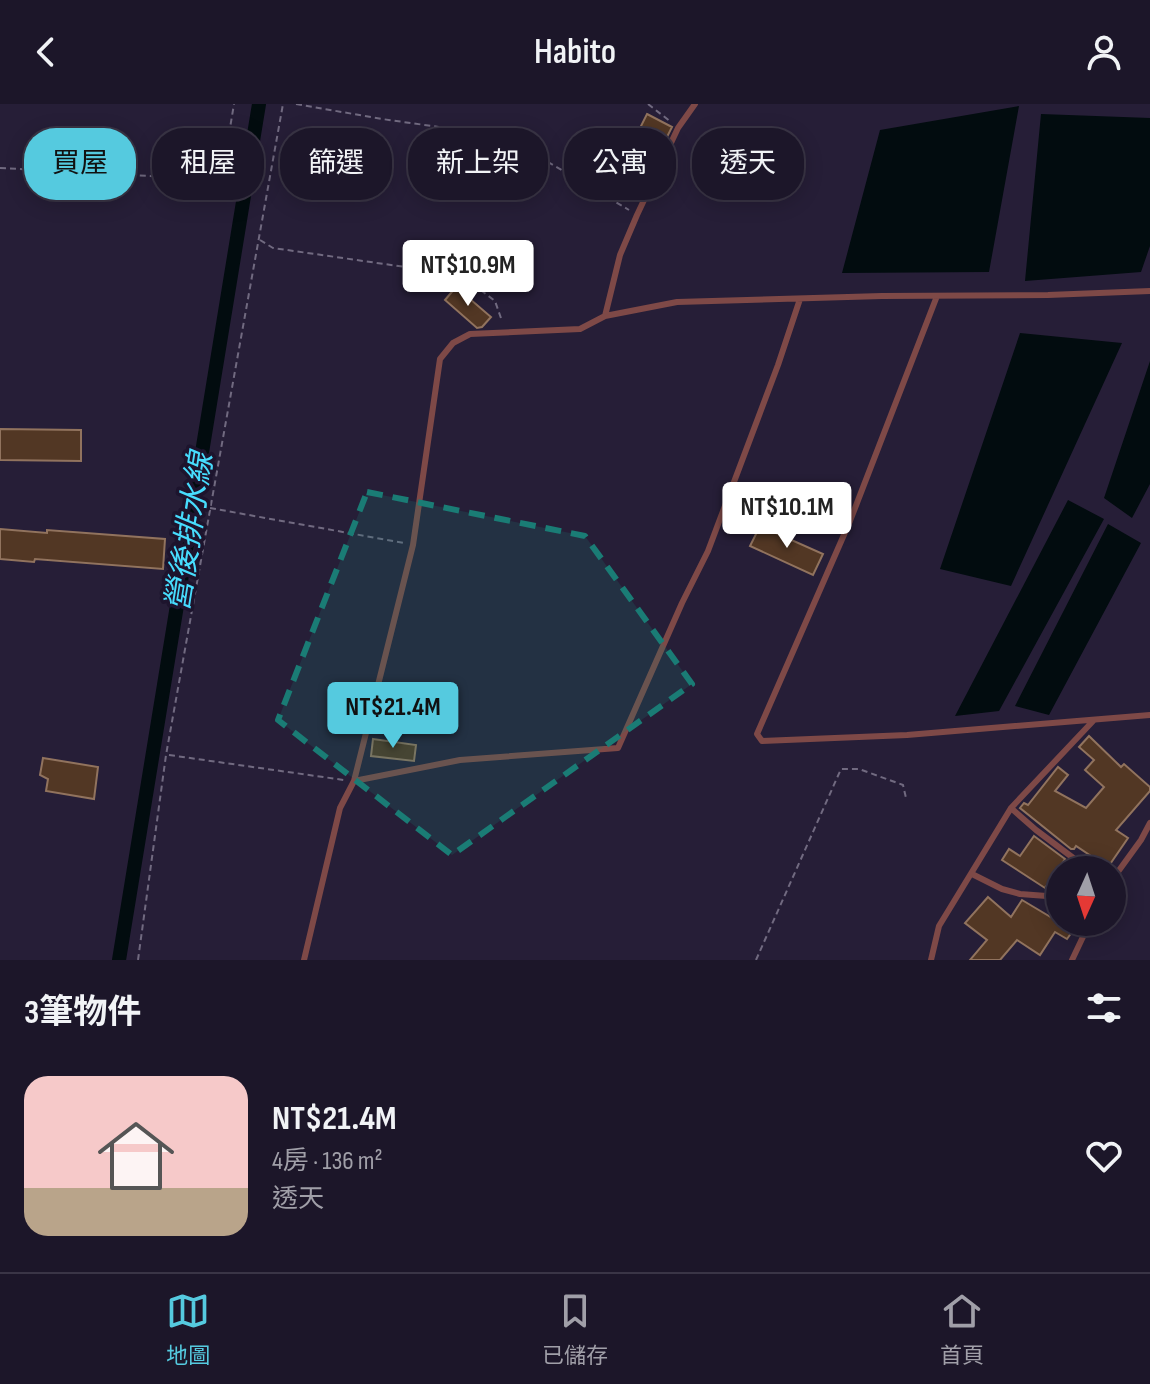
<!DOCTYPE html>
<html lang="zh-TW">
<meta charset="utf-8">
<style>
:root{--surface:#1c1629;--page:#292335;--text:#f1f3f6;--muted:#a09fa8;--line:#3a3546;--accent:#55cadf}
body{margin:0;font-family:"Sofia Sans Condensed","Noto Sans TC",sans-serif;background:var(--page);color:var(--text);height:100vh;display:flex;flex-direction:column;font-size:30px;white-space:nowrap}
*{box-sizing:border-box;margin:0}
p{font-size:26px;color:var(--muted)}
.icon{flex:none;width:44px;height:44px;fill:none;stroke:currentColor;stroke-width:2;stroke-linecap:round;stroke-linejoin:round}
.map{position:relative;height:856px;overflow:hidden}
.details{display:flex;flex-direction:column;background:var(--surface);flex:1}
.details>*{flex:none}
.guide{position:absolute;left:24px;top:24px;width:1102px;height:72px;display:flex;gap:16px}
.needle{width:52px;rotate:183deg}
.controls{position:absolute;left:1046px;top:752px;display:grid;gap:16px}
.controls a{display:grid;place-items:center;width:80px;height:80px;border-radius:50%;background:var(--surface);box-shadow:0 4px 20px #0003,0 0 0 2px var(--line);font-size:40px}
.price{position:absolute;translate:-50% -68px;padding:0 18px;border-radius:8px;background:#fff;color:#222;font-size:26px;line-height:52px;filter:drop-shadow(0 2px 4px #0008)}
.price::after{content:'';position:absolute;left:50%;top:48px;width:24px;height:18px;margin-left:-12px;background:inherit;clip-path:polygon(0 0,100% 0,50% 100%)}
.price.on{background:var(--accent);color:#111}
ul{padding:0;list-style:none}
li{display:flex;align-items:center;gap:24px;height:200px;padding:0 24px}
li+li{border-top:2px solid var(--line)}
li span{display:grid;place-items:center;flex:none;width:224px;height:160px;border-radius:24px;color:#555}
li>.icon{margin-inline-start:auto}
span .icon{width:96px;height:96px;fill:#fffc;stroke-width:1}
li b{font-size:34px}
h2{display:flex;justify-content:space-between;align-items:center;height:96px;padding:0 24px;font-size:34px}
.chip{padding:0 28px;border-radius:32px;background:var(--surface);box-shadow:0 4px 20px #0003,0 0 0 2px var(--line);font-size:28px;line-height:72px}
.chip.on{background:var(--accent);color:#111}
header{display:flex;justify-content:space-between;align-items:center;height:104px;padding:0 24px;background:var(--surface);font-size:36px;font-weight:600}
.tabs{display:flex;justify-content:space-around;align-items:center;height:112px;border-top:2px solid var(--line);background:var(--surface);font-size:22px;color:var(--muted)}
.tabs a{display:grid;justify-items:center;gap:4px}
.tabs .on{color:var(--accent)}
.map>svg:first-child{display:block}
.water{fill:#020c0f}
.lines{fill:none;stroke-linecap:round;stroke-linejoin:round}
.canal{stroke:#020c0f;stroke-width:14}
.building{fill:#523724;stroke:#91735e;stroke-width:2}
.path{stroke:#716a80;stroke-width:2;stroke-dasharray:6 4;stroke-linecap:butt}
.service{stroke:#7e4947;stroke-width:6}
.marked{fill:#1a7c75;fill-opacity:0.2;stroke:#1a7c75;stroke-width:6;stroke-dasharray:16 10;stroke-linejoin:round}
.labels{text-anchor:middle;stroke-width:7;stroke-linejoin:round;paint-order:stroke}
.water-label{font-size:32px;font-style:italic;fill:#47dcfd;stroke:#1d142d}
</style>
<header><svg class="icon" aria-label="back" viewBox="0 0 24 24"><path d="M15 5l-7 7 7 7"/></svg>Habito<svg class="icon" aria-label="person" viewBox="0 0 24 24"><circle cx="12" cy="8" r="4"/><path d="M4 21q1-7 8-7t8 7"/></svg></header>
<div class="map">
<svg width="1150" height="856" viewBox="0 0 1150 856">
<rect width="100%" height="100%" fill="#261e37"/>
<path class="water" d="M1019,2L989,168L842,169L880,26Z
M1041,10L1150,14V142L1141,168L1025,177Z
M1020,229L1122,239L1011,482L940,465Z
M1150,257V380L1132,414L1104,394Z
M1068,396L1104,415L999,607L955,612Z
M1108,420L1141,439L1049,611L1015,602Z"/>
<g class="lines">
<path class="canal" d="M119,856L259,0"/>
</g>
<path class="building" d="M647,10L672,23L647,73L630,65L636,55L627,50Z
M456,183L491,213L482,223L477,224L445,196Z
M0,325L81,326V357L0,356Z
M760,422L823,450L813,471L750,442Z
M0,425L47,429V426L165,435L163,465L35,455L34,458L0,455Z
M1089,632L1121,663L1124,660L1150,683V687L1116,726L1128,734L1106,766H1086L1094,754L1076,742L1074,745H1071L1020,704L1024,699L1028,701L1058,663L1068,671L1055,687L1086,704L1104,683L1085,666L1094,656L1079,643Z
M373,635L416,641L414,657L371,652Z
M43,654L98,663L94,695L46,687L48,675L40,671Z
M1034,732L1065,755L1045,784L1002,756L1009,745L1020,752Z
M988,793L1011,813L1022,796L1059,818H1079L1067,835L1055,828L1040,851L1017,836L1000,856H970L987,836L965,819Z"/>
<g class="lines">
<path class="path" d="M296,0L382,15L482,29L548,58L629,106
M648,0L671,18
M0,64L206,75L217,68L224,60L234,0
M260,136L273,144L461,171L495,197L502,217
M210,404L404,439
M169,651L344,676
M138,856L166,651L283,0
M756,856L841,665H859L903,681L906,694"/>
<path class="service" d="M937,192L850,417L757,630L762,637L907,631L1150,611
M605,212L677,198L882,192L1048,191L1150,187
M354,677L460,656L618,644L682,499L708,447L778,261L800,195
M1011,704L1036,726L1080,759
M972,770L1002,785L1020,790L1060,793
M1112,776L1141,736L1150,719
M304,856L340,704L354,677L413,441L440,255L453,239L470,230L580,225L605,212L620,151L637,111L678,24L695,0
M931,856L939,822L1011,704L1094,616
M1072,856L1090,818"/>
</g>
<path class="marked" d="M367,388L585,432L692,580L452,751L278,616Z"/>
<g class="labels">
<g class="water-label">
<text transform="translate(189 428) rotate(-81)" y="11">營後排水線</text>
</g>
</g>
</svg>
<div class="controls">
<a><svg class="needle" viewBox="-14 -14 28 28"><path d="M0-13l5 13h-10z" fill="#e53935"/><path d="M0 13l5-13h-10z" fill="#a09fa8"/></svg></a>
</div>
<b class="price" style="left:468px;top:204px">NT$10.9M</b>
<b class="price" style="left:787px;top:446px">NT$10.1M</b>
<b class="price on" style="left:393px;top:646px">NT$21.4M</b>
<div class="guide">
<a class="chip on">買屋</a>
<a class="chip">租屋</a>
<a class="chip">篩選</a>
<a class="chip">新上架</a>
<a class="chip">公寓</a>
<a class="chip">透天</a>
</div>
</div>
<section class="details">
<h2>3筆物件<svg class="icon" aria-label="filters" viewBox="0 0 24 24"><path d="M4 7h16M4 17h16"/><circle cx="9" cy="7" r="2"/><circle cx="15" cy="17" r="2"/></svg></h2>
<ul>
<li><span style="background:linear-gradient(#f6c9c9 70%,#b9a48a 0)"><svg class="icon" aria-label="home" viewBox="0 0 24 24"><path d="M3 11l9-7 9 7M6 9v11h12V9"/></svg></span><div><b>NT$21.4M</b><p>4房 · 136 m²</p><p>透天</p></div><svg class="icon" aria-label="heart" viewBox="0 0 24 24"><path d="M12 20l-8-8c-3-5 5-10 8-4 3-6 11-1 8 4z"/></svg></li>
</ul>
</section>
<nav class="tabs">
<a class="on"><svg class="icon" aria-label="map" viewBox="0 0 24 24"><path d="M3 6l6-2 6 2 6-2v14l-6 2-6-2-6 2zM9 4v14M15 6v14"/></svg>地圖</a>
<a><svg class="icon" aria-label="saved" viewBox="0 0 24 24"><path d="M7 4h10v16l-5-4-5 4z"/></svg>已儲存</a>
<a><svg class="icon" aria-label="home" viewBox="0 0 24 24"><path d="M3 11l9-7 9 7M6 9v11h12V9"/></svg>首頁</a>
</nav>
